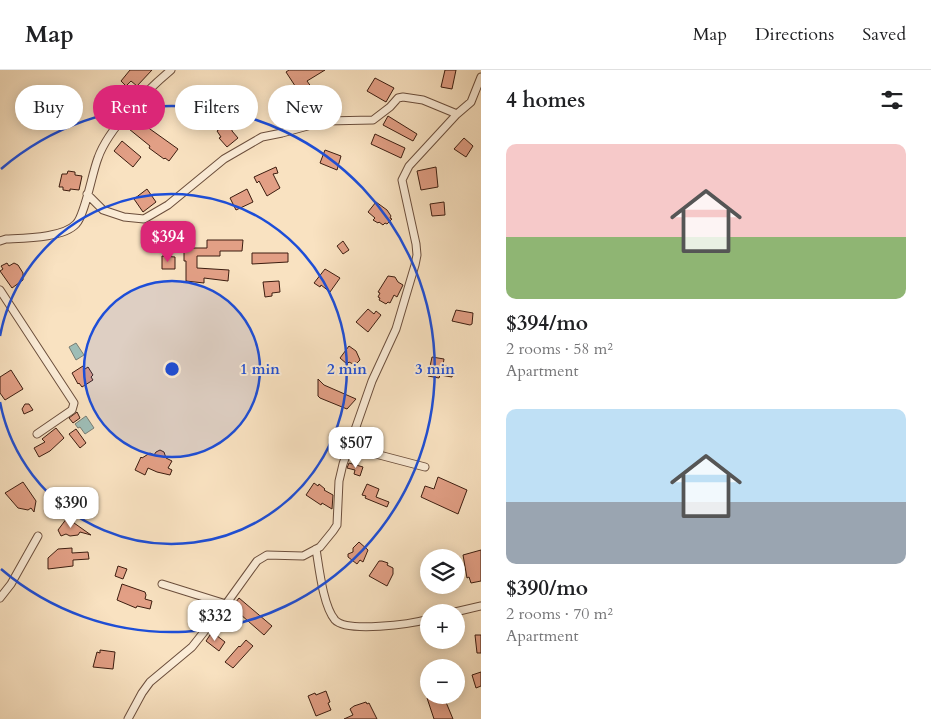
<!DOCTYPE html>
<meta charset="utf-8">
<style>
:root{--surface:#fff;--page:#f6f6f6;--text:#202124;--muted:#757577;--line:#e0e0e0;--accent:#db2777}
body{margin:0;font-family:Cardo,serif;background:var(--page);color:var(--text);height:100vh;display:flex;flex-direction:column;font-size:19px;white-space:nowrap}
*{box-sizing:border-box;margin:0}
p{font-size:16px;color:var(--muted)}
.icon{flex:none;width:28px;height:28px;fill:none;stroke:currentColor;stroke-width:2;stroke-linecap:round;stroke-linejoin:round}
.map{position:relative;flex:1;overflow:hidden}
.side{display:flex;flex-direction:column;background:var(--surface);width:450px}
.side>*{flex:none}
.hud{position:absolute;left:15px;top:15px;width:390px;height:45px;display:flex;gap:10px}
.fabs{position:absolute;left:420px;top:479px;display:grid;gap:10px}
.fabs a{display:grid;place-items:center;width:45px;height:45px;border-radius:50%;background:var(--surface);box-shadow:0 2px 12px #0003;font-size:25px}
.price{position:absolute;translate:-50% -42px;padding:0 11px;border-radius:10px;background:#fff;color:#222;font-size:16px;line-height:32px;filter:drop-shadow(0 1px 2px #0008)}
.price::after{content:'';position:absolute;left:50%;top:30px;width:15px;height:11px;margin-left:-8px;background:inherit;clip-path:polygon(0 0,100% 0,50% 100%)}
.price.current{background:var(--accent);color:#fff}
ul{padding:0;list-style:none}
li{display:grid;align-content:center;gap:10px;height:265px;padding:0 25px}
li span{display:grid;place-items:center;height:155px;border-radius:10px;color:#555}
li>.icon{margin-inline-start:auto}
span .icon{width:90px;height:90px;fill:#fffc;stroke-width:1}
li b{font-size:21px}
h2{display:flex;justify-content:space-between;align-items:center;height:60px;padding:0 25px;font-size:21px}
.tag{padding:0 18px;border-radius:22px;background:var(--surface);box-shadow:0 2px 12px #0003;font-size:18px;line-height:45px}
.tag.current{background:var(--accent);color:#fff}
header{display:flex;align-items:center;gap:30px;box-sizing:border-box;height:70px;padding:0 25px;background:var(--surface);border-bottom:1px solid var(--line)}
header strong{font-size:24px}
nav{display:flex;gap:28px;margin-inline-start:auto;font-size:18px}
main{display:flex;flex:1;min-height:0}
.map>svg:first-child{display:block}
.water{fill:#9ebdb6;stroke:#777d74}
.building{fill:#e29f85;stroke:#3c1d10}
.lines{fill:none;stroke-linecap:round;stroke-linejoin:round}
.street-casing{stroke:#6b4e3c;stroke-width:9}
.street{stroke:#fbecd7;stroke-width:7}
.ring{fill:none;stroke:#1d4ed8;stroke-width:2.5}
.centre{fill:#1d4ed8;stroke:#fbecd7;stroke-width:2.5}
.ring-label{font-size:15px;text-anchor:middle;font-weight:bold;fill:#1d4ed8;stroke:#fbecd7;stroke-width:4;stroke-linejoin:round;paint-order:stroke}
</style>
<header>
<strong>Map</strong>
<nav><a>Map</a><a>Directions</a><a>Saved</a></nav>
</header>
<main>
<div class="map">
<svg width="481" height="649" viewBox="0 0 481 649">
<rect width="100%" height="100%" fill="#f9e2c1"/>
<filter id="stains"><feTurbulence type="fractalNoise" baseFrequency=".004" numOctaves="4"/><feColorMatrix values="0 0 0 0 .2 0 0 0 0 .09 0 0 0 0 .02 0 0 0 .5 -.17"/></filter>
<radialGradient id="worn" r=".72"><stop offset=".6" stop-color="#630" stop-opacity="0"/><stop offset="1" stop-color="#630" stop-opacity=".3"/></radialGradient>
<path class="water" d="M76,273L84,285L76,290L69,277Z
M86,346L94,358L85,364L80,357L78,358L75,354Z"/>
<path class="building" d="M130,0H152L137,16L131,11L126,16L121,11Z
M289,0H325L307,11L312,18L301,25L286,2Z
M445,0H456L452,19L441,17Z
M375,8L394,18L386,32L367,21Z
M294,36L301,50L291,55L282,44Z
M388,46L417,64L413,71L383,55Z
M136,49L178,79L169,91L165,88L164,89L149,78L150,76L129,59Z
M226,54L232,55V61L238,68L227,77L219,68L221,67L217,61Z
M375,64L405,78L401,88L371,74Z
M464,68L473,76L466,87L454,79Z
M122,71L141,87L133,97L114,81Z
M325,80L341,86L337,100L320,93Z
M276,97L278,103L273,104L280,118L267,126L259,111L257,113L254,107Z
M436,97L438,117L421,120L417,101Z
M68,101L75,102V105L82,106L79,120L70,119V121L63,120V117H59L62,104H67Z
M147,119L156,132L143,142L134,129Z
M247,119L253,132L236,140L230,128Z
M376,132L387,140L391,146L390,148L392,149L387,154L385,153L383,155L379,152L378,153L373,150L375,148L368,142Z
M444,132L445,145L432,146L430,134Z
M207,170H243L242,181H220V186H197V198L229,200L228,211L204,208V213L186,211V191H184V178H207Z
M343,171L349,180L343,184L337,176Z
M252,183H288V192L252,194Z
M162,186L175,187V199H162Z
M7,193L9,196L14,193L18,195L23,203V210L12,218L0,201L3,199L1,196Z
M325,199L340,208L330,222L321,215L320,217L314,213Z
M388,206L395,207L398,212L403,215L397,227L394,225L390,233L388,232L386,234L379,230L380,228L378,227L380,223L378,222Z
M279,211L280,222L272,223V226L265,227L263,212Z
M368,239L374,244L376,241L381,245L368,262L356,252Z
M456,240L473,243L472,254L470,255L452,251Z
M349,276L356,281L360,290L357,293L355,292L353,294L349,292L347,294L340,288Z
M432,287L444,289L443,295L454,297L452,307L440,305L439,308L428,306Z
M83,296L85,299L88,297L93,305L91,307L93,310L82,317L79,313L78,314L72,303Z
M11,300L23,319L5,330L0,323V307Z
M318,309L324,315L356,329L347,339L320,328L318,326Z
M25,334H29L33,340L24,344L22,339Z
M77,342L80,348L73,353L69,348Z
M56,358L64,368L50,381L39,387L34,378L45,372L42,369Z
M76,359L86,373L80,378L69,364Z
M160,380L164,382L166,388L172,391L168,398L172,400L170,405L157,402L148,398L145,405L135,400L141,387L142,388L150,383L154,385L156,382Z
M349,393L363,397L360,406L354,404L355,400L347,398Z
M438,407L467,420L458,444L421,427L425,416L434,419Z
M23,412L36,431L34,442L31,438L28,440L18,438L5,423Z
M314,413L318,416L319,414L325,419L324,420L333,425L332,439L322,433L321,435L306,425Z
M367,414L379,419L376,427L389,432L387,437L365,428L366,426L362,425Z
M67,448L91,465L80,462L78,465L70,466L66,464L61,466L58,460Z
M359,472L368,480L363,492L360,490L357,494L348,487V484L353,482V478Z
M72,478V483L88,482L89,489L73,490V496L48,499V488L58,479Z
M481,480V511L471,513L469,507L467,508L463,485Z
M379,491H382L388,493L387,495L393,498V504L387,516L369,506Z
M118,496L127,499L123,509L115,506Z
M122,514L145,522L146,525L145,529L152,531L150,539L137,536L136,538L117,530Z
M239,528L272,556L264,565L232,537Z
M212,562L225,572L219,581L206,571Z
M475,565H481V583H477Z
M246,570L253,576L233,598L225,592L239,576L240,577Z
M100,580L115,582L113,599L93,597L97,582L100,583Z
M481,602V616L476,618L472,605Z
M326,621L330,632L328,633L331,640L316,646L308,626L315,623L316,625Z
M435,625H443L453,649H434L427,628Z
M366,632L367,634L369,633L377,649H344L353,645L350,639L354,636Z"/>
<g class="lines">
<defs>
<path id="street" d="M87,124L103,140L124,147L144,149L168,135L224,89L262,67L282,63L326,51L373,50L390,37L398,28L403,27L423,30L457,44
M0,171L6,169C25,168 63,168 76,154C85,145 92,103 98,88C108,59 147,20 171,0
M0,220L74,333L72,340L37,364
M349,377L425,397
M316,479C319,497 323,536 335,550C347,563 411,554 429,549
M162,514L226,534
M0,528L11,514L38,466
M455,542L481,536
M128,649L142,623L150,612L192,577L226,534L257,491L267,485L303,486L320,477L333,461L337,455L339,411L343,394L372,311L396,259L415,195L417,185L416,174L402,110L409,96L457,44L471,32L481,7"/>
</defs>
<use href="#street" class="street-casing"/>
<use href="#street" class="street"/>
</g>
<circle cx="172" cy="299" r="88" fill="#1d4ed8" fill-opacity=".12"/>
<g class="ring">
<circle cx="172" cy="299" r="88"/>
<path d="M0 266A175 175 0 1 1 0 332"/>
<path d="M1 99A263 263 0 1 1 1 499"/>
</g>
<circle cx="172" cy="299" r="8" class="centre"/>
<g class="ring-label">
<text x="260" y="304">1 min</text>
<text x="347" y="304">2 min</text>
<text x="435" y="304">3 min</text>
</g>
<rect width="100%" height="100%" filter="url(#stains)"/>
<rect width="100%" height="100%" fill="url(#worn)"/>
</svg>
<div class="fabs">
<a><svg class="icon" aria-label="layers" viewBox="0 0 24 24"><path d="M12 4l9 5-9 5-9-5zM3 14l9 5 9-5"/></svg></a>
<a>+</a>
<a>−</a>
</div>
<b class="price current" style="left:168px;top:193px">$394</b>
<b class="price" style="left:356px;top:399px">$507</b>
<b class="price" style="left:71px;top:459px">$390</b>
<b class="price" style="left:215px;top:572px">$332</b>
<div class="hud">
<a class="tag">Buy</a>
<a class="tag current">Rent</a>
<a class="tag">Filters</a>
<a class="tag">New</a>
</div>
</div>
<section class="side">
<h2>4 homes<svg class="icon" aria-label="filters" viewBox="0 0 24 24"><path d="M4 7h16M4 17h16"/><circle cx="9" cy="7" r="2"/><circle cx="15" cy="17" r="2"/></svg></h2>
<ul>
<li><span style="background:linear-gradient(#f6c9c9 60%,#8fb573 0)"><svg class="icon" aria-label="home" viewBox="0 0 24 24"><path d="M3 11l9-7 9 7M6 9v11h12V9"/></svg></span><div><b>$394/mo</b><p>2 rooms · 58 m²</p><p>Apartment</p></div></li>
<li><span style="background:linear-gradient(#bfe0f5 60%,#9aa5b1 0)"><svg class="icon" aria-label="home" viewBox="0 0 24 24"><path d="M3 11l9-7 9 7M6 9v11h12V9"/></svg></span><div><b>$390/mo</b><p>2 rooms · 70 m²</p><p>Apartment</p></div></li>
</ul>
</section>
</main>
